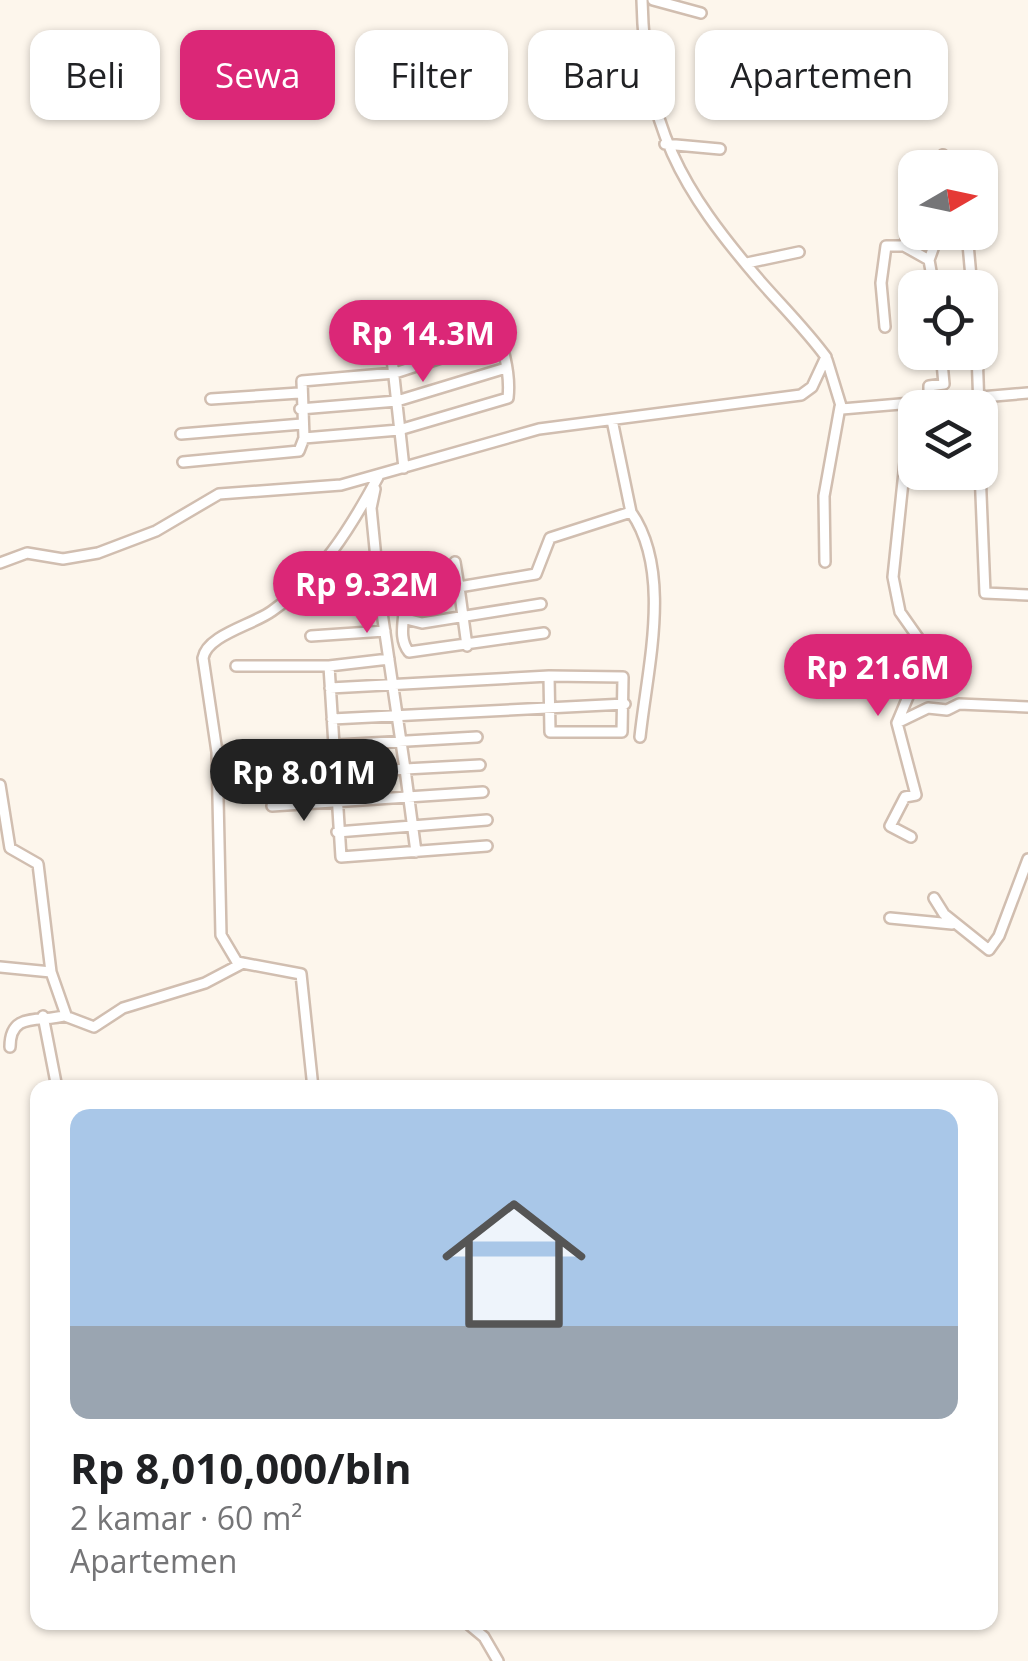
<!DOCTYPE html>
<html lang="id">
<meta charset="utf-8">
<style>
:root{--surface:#fff;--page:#f2f2f2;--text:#202124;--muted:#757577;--line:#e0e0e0;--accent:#db2777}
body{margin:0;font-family:"Open Sans",sans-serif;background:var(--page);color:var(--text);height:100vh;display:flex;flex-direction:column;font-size:38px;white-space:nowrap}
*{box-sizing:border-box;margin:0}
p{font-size:32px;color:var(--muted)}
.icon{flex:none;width:55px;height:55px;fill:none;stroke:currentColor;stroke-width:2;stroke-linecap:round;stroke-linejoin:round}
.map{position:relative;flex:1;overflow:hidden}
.side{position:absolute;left:30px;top:1080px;width:968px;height:550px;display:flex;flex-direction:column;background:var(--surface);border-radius:20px;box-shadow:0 2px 8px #0004}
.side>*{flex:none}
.guide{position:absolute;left:30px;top:30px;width:970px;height:90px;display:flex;gap:20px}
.needle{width:65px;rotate:81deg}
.buttons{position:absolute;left:898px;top:150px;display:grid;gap:20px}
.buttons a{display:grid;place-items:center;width:100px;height:100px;border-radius:20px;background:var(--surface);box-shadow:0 2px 8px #0004;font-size:50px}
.price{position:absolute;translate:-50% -85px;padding:0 22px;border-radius:35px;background:var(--accent);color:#fff;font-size:32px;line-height:65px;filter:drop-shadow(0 2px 5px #0008)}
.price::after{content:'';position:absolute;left:50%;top:60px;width:30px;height:22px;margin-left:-15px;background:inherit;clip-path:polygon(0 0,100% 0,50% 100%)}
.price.current{background:#222;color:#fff}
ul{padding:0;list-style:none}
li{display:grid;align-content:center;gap:20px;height:530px;padding:0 40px}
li+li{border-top:2px solid var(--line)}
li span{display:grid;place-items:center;height:310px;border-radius:20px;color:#555}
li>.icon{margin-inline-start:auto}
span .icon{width:180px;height:180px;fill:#fffc;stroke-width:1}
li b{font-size:42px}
.tag{padding:0 35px;border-radius:20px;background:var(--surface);box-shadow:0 2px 8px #0004;font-size:35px;line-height:90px}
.tag.current{background:var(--accent);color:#fff}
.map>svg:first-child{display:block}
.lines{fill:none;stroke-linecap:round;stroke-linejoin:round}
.street-casing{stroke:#d1beb0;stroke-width:14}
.street{stroke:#fff;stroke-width:9}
</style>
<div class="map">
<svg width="1028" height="1661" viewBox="0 0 1028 1661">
<rect width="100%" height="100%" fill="#fdf6ec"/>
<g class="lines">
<defs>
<path id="street" d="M653,0L701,13
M665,144L720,149
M934,168L943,155
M915,213L904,246L929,260
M967,233L972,288
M747,263L799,252
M934,288L929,260L939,232
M388,322L404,468
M885,327L881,283L886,246H904
M393,347L491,317C502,341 511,372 508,398L399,430L304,438L302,381L395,373L499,339
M977,352L979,408
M827,360L842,409L1028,393
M211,399L299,393
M929,404V386L944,384L941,352
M300,409L397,401L506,368
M612,420L631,512
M181,434L302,424
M183,462L299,451L304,438
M980,470L985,593L1028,595
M825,562L824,496L840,407
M0,563L27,553L63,559L98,553L156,531L219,494L341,485L539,429L801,395L812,387L826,357C807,331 783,307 761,282C680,188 645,127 642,0
M404,596C407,615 396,636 409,652L544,633
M309,604L459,587L455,562
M406,619L422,623L541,604
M311,636L385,631
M467,646L459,587L536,574L550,538L631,512C673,572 647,669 640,737
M236,666H329L389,659
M329,666L341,857L487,846
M330,688L549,676L623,677L622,732H550L549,676
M332,719L625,704
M897,723L923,661L919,639L900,612L893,577L911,405
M217,752L477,737
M218,782L405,769L380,599L371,508L375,489
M0,785L10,848L38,864L51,972L66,1015C43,1024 10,1009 10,1047
M272,806L483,792
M337,832L487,820
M911,837L890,826L905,797L916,795L897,723L928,708L947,710L959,704L1028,707
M416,852L405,769L480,765
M934,898L944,914L989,950L999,936L1028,859
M890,918L952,924
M0,967L51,972
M43,1016L57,1088
M65,1016L94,1027L123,1008L205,983L243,963
M313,1088L301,974L237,962L221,935L217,752L203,658C207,635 253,625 272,611C320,577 350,529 378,477
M466,1622L484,1637L498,1661"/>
</defs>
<use href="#street" class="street-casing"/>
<use href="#street" class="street"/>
</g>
</svg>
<div class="buttons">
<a><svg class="needle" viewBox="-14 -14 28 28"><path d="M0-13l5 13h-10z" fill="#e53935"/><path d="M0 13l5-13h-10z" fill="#757577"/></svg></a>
<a><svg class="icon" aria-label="locate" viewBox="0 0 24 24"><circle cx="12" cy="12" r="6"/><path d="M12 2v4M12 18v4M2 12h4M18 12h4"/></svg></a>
<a><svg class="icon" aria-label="layers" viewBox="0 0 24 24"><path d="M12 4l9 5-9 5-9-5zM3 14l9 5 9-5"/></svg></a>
</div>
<b class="price" style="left:423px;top:385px">Rp 14.3M</b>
<b class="price" style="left:367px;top:636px">Rp 9.32M</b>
<b class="price" style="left:878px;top:719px">Rp 21.6M</b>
<b class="price current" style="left:304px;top:824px">Rp 8.01M</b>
<div class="guide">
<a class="tag">Beli</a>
<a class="tag current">Sewa</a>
<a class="tag">Filter</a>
<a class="tag">Baru</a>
<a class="tag">Apartemen</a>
</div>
<section class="side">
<ul>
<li><span style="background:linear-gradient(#a9c7e8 70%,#9aa5b1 0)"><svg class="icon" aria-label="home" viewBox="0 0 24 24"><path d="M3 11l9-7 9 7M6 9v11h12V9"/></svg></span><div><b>Rp 8,010,000/bln</b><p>2 kamar · 60 m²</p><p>Apartemen</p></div></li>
</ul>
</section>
</div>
